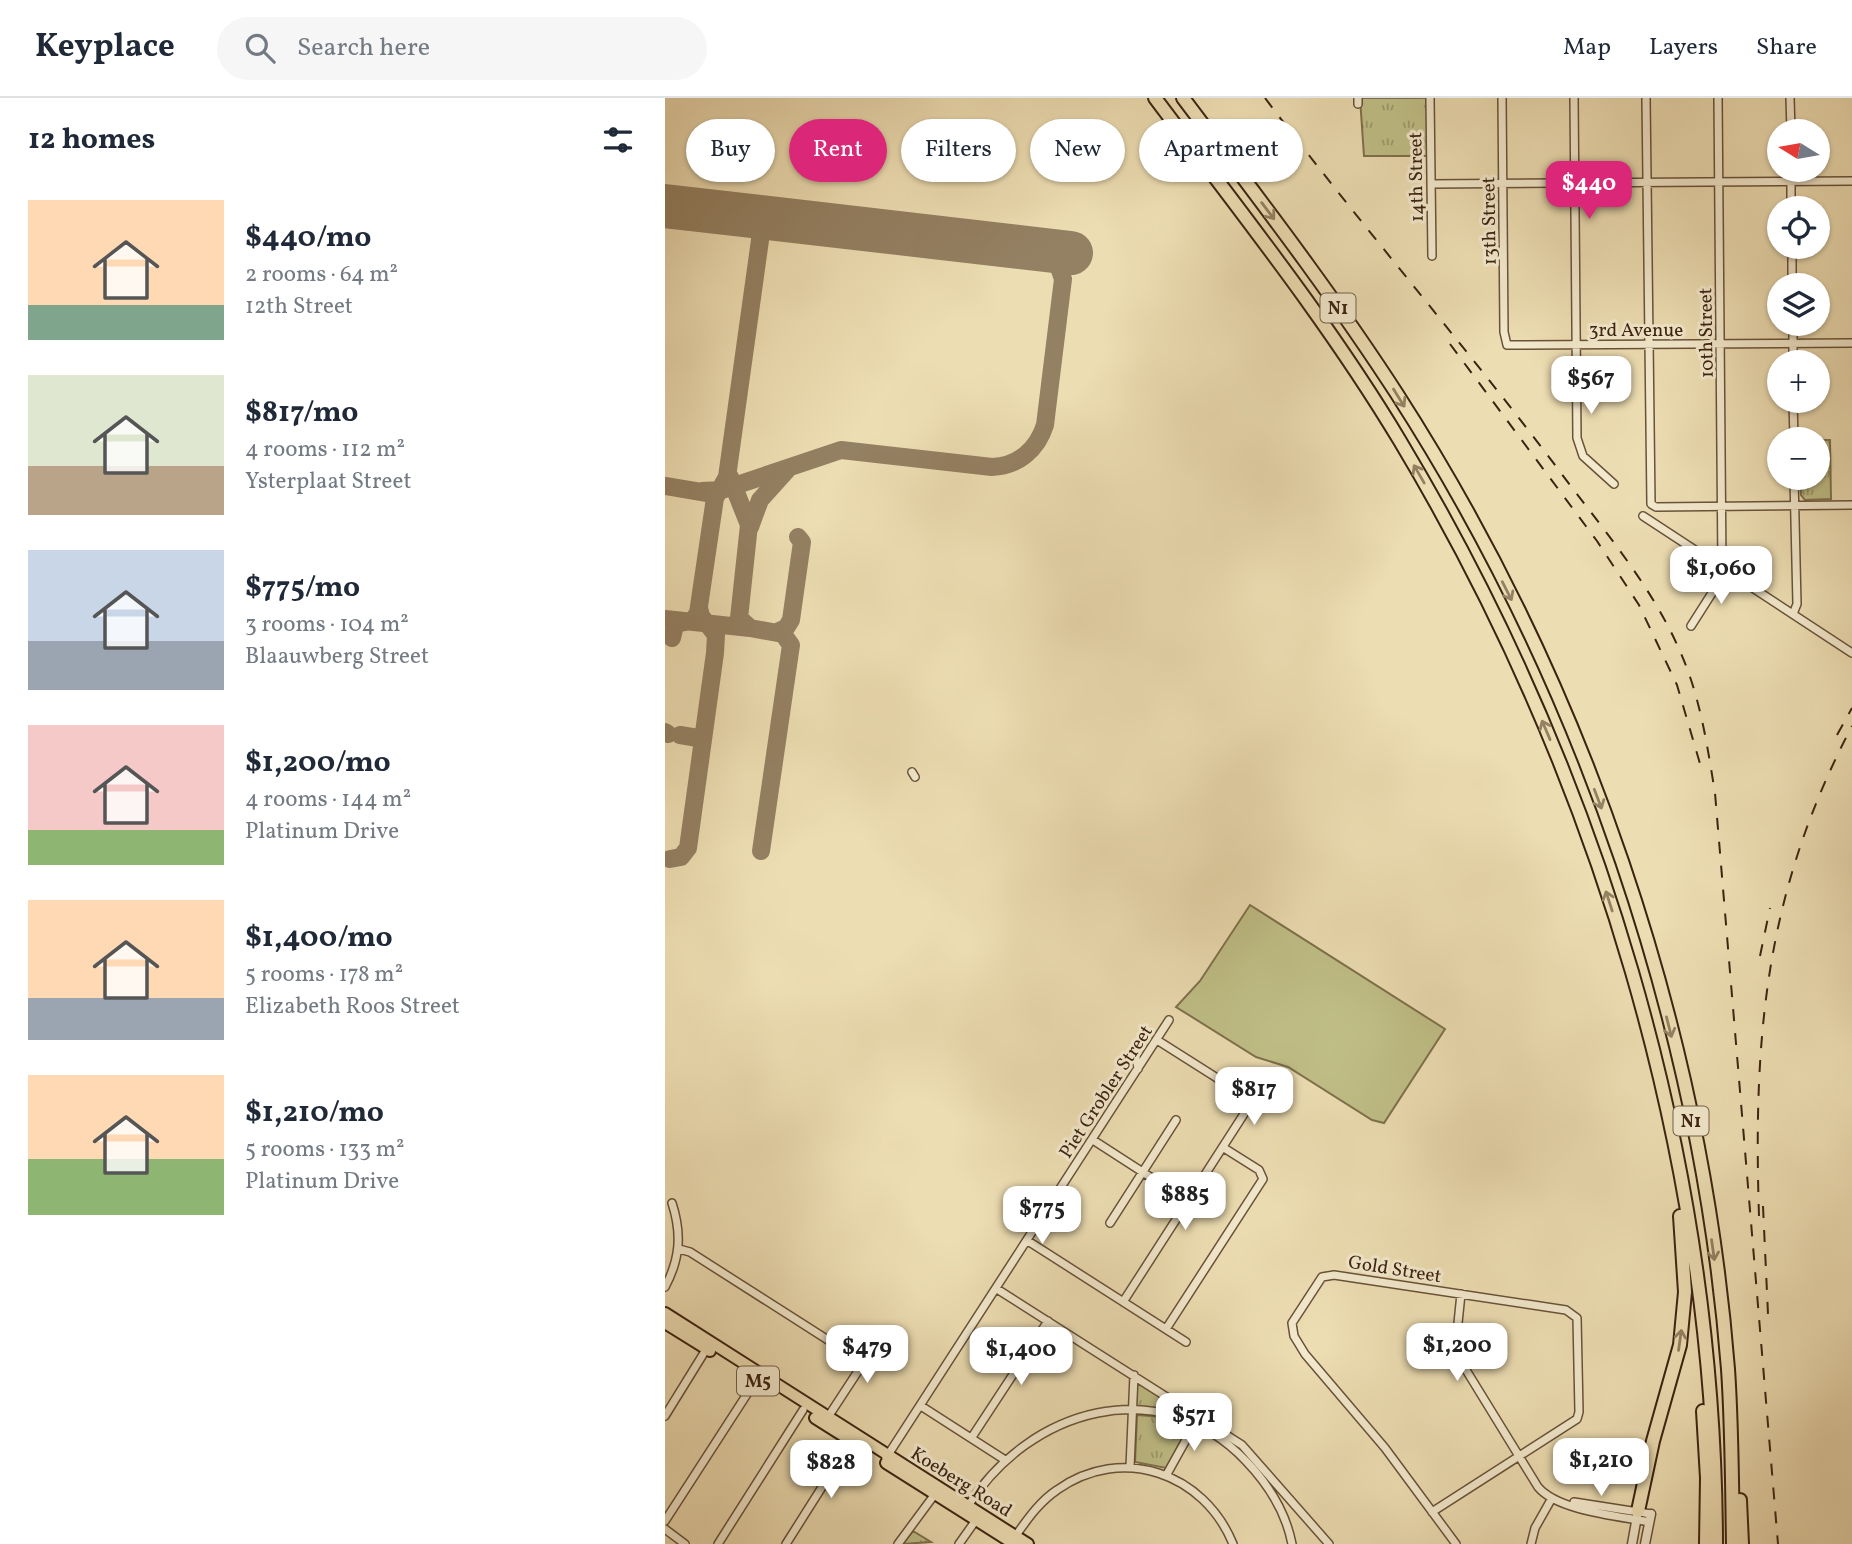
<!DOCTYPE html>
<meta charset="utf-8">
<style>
:root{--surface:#fff;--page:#f6f6f7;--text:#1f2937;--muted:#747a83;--line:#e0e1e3;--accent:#db2777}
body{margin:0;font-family:Vollkorn,serif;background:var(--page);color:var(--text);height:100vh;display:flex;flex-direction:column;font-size:26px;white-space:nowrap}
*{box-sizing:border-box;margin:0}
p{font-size:23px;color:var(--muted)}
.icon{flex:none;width:38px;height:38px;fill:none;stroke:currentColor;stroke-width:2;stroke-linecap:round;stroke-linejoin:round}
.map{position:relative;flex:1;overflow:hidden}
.drawer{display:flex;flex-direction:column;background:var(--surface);width:665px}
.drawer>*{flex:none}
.hud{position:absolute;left:21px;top:21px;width:665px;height:63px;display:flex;gap:14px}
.needle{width:46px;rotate:281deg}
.fabs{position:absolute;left:1102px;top:21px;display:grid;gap:14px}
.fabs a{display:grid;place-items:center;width:63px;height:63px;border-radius:50%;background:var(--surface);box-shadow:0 2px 5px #0004;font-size:35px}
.price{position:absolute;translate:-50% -60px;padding:0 16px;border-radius:14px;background:#fff;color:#222;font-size:23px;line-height:46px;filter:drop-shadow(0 2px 4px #0008)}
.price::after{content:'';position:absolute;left:50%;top:42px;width:21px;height:16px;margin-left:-10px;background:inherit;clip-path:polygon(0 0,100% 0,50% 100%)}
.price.selected{background:var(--accent);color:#fff}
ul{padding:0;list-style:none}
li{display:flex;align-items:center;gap:21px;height:175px;padding:0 28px}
li span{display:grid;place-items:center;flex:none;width:196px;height:140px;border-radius:0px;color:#555}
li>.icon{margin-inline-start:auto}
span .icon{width:84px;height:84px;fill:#fffc;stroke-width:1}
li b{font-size:30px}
h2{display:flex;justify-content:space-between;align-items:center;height:84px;padding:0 28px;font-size:30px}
.chip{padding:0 24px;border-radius:32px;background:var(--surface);box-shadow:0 2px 5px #0004;font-size:24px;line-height:63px}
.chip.selected{background:var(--accent);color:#fff}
header{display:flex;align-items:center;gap:42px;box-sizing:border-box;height:98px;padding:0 35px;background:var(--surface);border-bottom:2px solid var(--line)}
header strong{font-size:33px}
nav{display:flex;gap:38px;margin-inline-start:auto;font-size:24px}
.search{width:490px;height:63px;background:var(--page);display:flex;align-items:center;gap:18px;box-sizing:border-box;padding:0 24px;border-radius:38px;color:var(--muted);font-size:26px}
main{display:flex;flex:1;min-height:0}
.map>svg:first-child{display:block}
.grass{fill:url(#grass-tufts);stroke:#7e714c;stroke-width:2}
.garden{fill:#c0bf87;stroke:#7e714c;stroke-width:2}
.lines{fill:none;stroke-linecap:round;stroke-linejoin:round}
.taxiway{stroke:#948062;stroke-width:18}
.runway{stroke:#948062;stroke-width:44}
.minor-casing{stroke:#685239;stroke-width:10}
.tertiary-casing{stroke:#685239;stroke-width:11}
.primary-casing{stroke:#3b2311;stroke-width:14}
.motorway-casing{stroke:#3b2311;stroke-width:16}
.minor{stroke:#f3e9cd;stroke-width:7}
.tertiary{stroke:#f3e9cd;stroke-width:8}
.primary{stroke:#edddb2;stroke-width:10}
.motorway{stroke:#edddb2;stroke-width:12}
.rail{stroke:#3b2311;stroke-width:2;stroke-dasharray:12 12;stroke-linecap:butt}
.oneway{stroke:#948062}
.labels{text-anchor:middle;stroke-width:6;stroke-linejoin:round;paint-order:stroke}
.shield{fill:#f3e9cd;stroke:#725e49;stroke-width:2}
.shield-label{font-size:18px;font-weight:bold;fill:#3b2311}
.street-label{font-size:19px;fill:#3b2311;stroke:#f3e9cd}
</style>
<header>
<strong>Keyplace</strong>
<div class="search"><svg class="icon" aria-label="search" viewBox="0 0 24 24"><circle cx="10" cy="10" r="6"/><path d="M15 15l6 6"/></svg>Search here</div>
<nav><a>Map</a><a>Layers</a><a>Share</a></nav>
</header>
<main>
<section class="drawer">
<h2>12 homes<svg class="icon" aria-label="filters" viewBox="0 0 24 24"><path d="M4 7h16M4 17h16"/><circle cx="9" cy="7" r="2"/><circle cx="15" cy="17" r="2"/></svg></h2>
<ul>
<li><span style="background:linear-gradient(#ffd9b3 75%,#7fa58c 0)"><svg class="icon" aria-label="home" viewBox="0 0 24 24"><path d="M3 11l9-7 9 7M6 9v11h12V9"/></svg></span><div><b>$440/mo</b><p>2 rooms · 64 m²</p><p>12th Street</p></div></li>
<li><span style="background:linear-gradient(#dfe7d0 65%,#b9a48a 0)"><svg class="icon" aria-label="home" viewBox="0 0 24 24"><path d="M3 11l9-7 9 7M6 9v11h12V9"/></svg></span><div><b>$817/mo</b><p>4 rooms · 112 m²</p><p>Ysterplaat Street</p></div></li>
<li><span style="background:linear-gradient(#c9d6e8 65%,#9aa5b1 0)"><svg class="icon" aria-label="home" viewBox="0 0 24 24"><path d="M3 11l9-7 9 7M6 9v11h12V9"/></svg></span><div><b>$775/mo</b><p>3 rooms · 104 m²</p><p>Blaauwberg Street</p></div></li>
<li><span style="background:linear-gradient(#f6c9c9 75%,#8fb573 0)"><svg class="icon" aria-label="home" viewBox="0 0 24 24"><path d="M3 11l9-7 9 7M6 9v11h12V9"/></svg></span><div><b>$1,200/mo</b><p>4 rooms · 144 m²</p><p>Platinum Drive</p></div></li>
<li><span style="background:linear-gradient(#ffd9b3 70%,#9aa5b1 0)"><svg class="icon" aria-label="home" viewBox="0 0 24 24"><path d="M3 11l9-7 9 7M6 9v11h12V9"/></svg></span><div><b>$1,400/mo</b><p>5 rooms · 178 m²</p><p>Elizabeth Roos Street</p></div></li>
<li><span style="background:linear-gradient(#ffd9b3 60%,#8fb573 0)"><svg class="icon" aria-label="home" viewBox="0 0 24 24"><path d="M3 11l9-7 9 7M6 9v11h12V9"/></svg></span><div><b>$1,210/mo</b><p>5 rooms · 133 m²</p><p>Platinum Drive</p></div></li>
</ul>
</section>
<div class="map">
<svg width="1187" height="1446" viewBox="0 0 1187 1446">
<defs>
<pattern id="grass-tufts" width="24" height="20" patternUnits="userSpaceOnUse" patternTransform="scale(1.75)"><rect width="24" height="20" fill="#c0bf87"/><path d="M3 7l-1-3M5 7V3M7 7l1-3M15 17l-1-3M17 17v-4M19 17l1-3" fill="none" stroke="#9d9b6d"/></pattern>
</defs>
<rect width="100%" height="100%" fill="#edddb2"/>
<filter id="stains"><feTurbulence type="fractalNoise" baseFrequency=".00286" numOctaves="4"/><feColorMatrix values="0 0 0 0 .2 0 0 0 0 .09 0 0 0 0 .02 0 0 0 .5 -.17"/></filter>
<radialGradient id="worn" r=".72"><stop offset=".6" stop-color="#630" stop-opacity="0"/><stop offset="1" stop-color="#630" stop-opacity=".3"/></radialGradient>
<path class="grass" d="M695,0H762L763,58H699Z
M1153,342H1165L1166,401L1140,402L1136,397L1135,380H1153Z
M472,1283L524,1317V1319L471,1309Z
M472,1317L499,1319L524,1328L501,1370L470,1364Z
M248,1433L266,1444L238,1446Z"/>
<path class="garden" d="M585,807L780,931L719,1025L707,1022L623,969L591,959L511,909L535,883Z"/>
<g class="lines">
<path class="taxiway" d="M76,117L92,125L95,139
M65,379L84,427L74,520L85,530L118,536L126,547L96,753
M0,388L48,396
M37,393L57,392L176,352L327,369C353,368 372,352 380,327L398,181L391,161L372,151
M85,429L95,402L122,372
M0,521L85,530
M20,524L28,522L33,515L50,400L62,379L96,135L104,124L124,122
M112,534L121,530L126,522L137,444L133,439
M7,540L10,527L18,524
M0,634L3,636
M15,637L33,640L37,647
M5,761L16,759L23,750L50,555L51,537L36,518L34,510"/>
<path class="runway" d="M0,108L406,155"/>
<defs>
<path id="minor" d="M693,0V6
M765,0L767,158
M837,0L839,234L842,247L1187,245
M909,0L912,340L918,358L949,386
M981,0L986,406L991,409L1187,407
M1053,0L1057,470
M1125,0L1126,33
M1126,72V110
M766,86L1187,83
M1127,149V187
M1128,226V264
M1128,303L1129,341
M978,418L1187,555
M1128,516L1132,506L1129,380
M1026,528L1061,473
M247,674L250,679
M470,954L473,971
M428,1042L524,1104
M445,1125L511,1022
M363,1143L521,1244
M14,1151L25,1154L199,1265
M0,1189C15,1161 17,1136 7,1105
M332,1191L577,1347L664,1446
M796,1196L790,1254L873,1389C893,1413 954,1418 984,1424
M458,1204L586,1005L582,999L492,942
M501,1231L598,1081L594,1072L559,1050
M256,1308L340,1362
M0,1318L42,1250
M163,1319L216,1238
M307,1339L383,1223
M221,1360L504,922
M465,1369L469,1277
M502,1376L532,1322
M909,1404L986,1416
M303,1408C364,1311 494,1272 581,1363C603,1386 621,1415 627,1446
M767,1414L912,1321L914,1314L912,1220L901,1212L669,1177L657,1179L627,1225L629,1238L640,1256L720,1350L791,1446
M0,1423L95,1276
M0,1431L20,1446
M349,1440C362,1422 374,1404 392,1392C457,1346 539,1375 568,1446
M53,1446L138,1312
M121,1446L188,1340
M233,1446L270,1396
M294,1446L311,1422
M866,1446L870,1430L887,1400"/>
<path id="tertiary" d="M967,1446L973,1413
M980,1446L986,1416"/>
<path id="primary" d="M0,1215L363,1446
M0,1225L45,1253
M150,1320L196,1349
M221,1365L349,1446"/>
<path id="motorway" d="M490,0C574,112 663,223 735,343C933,673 1050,1060 1051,1446
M518,0C591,97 666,194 732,296C918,585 1036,929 1063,1271C1067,1329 1067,1388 1068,1446
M1038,1313L1042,1380L1041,1446
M1075,1402L1077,1446
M973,1413L988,1343L1015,1247L1020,1194L1015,1118"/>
</defs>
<use href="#minor" class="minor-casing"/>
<use href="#tertiary" class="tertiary-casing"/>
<use href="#primary" class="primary-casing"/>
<use href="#motorway" class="motorway-casing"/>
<use href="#minor" class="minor"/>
<use href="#tertiary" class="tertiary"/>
<use href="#primary" class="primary"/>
<use href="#motorway" class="motorway"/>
<path class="rail" d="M600,0C695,126 798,245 893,371C936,429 985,485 1014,551C1035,597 1042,646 1050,695L1113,1446
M785,246L932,443L974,507L1012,587L1038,676
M1172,637L1187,610
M1095,858L1105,810
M1098,1108L1103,1216
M1094,1118C1088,936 1101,792 1187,628"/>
</g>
<defs><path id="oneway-shaft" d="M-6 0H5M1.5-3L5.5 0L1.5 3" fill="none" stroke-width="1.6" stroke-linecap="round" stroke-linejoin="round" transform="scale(1.75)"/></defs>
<g class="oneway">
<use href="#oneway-shaft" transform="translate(603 113) rotate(53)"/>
<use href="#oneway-shaft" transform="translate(734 300) rotate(58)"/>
<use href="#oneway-shaft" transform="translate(754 376) rotate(-120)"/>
<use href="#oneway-shaft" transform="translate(842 493) rotate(63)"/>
<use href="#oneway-shaft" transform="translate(881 632) rotate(-113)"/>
<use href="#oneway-shaft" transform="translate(933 701) rotate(69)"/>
<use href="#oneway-shaft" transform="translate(944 803) rotate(-108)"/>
<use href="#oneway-shaft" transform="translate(1004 929) rotate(76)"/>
<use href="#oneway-shaft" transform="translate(1048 1152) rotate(82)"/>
<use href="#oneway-shaft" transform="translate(1015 1242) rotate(-82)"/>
</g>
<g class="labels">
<g class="shield">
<rect x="655.5" y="195.5" width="35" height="29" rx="5"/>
<rect x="1008.5" y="1008.5" width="35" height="29" rx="5"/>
<rect x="72" y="1268.5" width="42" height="29" rx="5"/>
</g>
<g class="shield-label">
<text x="673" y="216">N1</text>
<text x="1026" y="1029">N1</text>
<text x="93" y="1289">M5</text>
</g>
<g class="street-label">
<text transform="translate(750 79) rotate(-91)" y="7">14th Street</text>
<text transform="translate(823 123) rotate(-91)" y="7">13th Street</text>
<text x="971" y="238">3rd Avenue</text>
<text transform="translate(1040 235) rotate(-91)" y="7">10th Street</text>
<text transform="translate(440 993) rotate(-57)" y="7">Piet Grobler Street</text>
<text transform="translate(730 1170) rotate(9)" y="7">Gold Street</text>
<text transform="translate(297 1383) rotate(32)" y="7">Koeberg Road</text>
</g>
</g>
<rect width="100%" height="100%" filter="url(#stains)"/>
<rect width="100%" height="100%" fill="url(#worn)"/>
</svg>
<div class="fabs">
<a><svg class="needle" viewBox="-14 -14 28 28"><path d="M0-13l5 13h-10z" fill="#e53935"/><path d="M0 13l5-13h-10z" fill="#747a83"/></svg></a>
<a><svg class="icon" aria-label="locate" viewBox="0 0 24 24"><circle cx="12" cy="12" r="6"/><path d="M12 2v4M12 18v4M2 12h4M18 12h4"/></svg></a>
<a><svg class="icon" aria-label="layers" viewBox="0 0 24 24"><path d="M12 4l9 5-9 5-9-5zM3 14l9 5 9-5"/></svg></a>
<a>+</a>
<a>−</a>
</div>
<b class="price selected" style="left:924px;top:123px">$440</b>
<b class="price" style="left:926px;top:318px">$567</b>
<b class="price" style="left:1056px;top:508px">$1,060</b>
<b class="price" style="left:589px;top:1029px">$817</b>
<b class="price" style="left:520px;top:1134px">$885</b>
<b class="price" style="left:377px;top:1148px">$775</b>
<b class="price" style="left:792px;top:1285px">$1,200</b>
<b class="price" style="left:202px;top:1287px">$479</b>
<b class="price" style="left:356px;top:1289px">$1,400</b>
<b class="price" style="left:529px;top:1355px">$571</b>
<b class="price" style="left:936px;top:1400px">$1,210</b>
<b class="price" style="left:166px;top:1402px">$828</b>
<div class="hud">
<a class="chip">Buy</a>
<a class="chip selected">Rent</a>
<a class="chip">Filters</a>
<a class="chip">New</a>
<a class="chip">Apartment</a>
</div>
</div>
</main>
